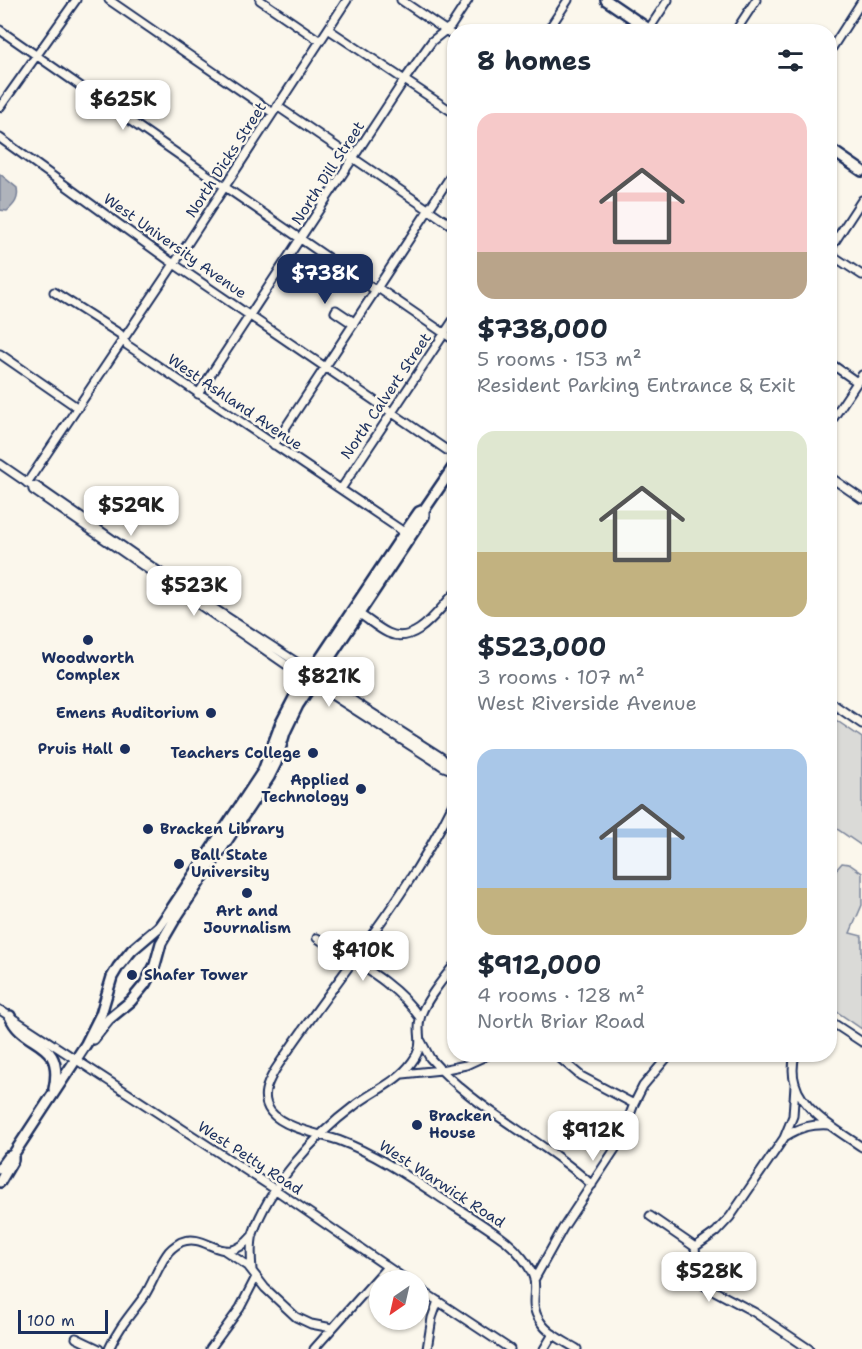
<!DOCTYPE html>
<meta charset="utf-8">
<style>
:root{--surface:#fff;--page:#f2f2f3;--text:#1f2937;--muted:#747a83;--accent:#1b2f5e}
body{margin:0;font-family:"Shantell Sans",sans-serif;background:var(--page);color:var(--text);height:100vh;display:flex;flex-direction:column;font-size:22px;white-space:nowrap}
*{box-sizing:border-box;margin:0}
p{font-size:20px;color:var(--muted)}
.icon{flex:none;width:33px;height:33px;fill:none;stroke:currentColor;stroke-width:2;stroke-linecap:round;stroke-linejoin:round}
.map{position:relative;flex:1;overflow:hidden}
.drawer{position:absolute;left:447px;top:24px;width:390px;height:1038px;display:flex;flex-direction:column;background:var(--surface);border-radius:24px;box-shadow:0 2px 4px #0004}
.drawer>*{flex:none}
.needle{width:39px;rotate:214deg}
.tools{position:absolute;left:369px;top:1270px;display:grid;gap:12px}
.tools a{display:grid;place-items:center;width:60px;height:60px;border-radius:50%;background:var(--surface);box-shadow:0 2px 4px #0004;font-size:30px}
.scale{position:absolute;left:18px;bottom:15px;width:90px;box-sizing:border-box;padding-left:6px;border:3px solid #1b2f5e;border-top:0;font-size:16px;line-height:21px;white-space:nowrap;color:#1b2f5e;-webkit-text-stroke:4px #fbf7ec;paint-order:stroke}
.price{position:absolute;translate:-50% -51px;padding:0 14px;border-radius:12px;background:#fff;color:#222;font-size:20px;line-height:39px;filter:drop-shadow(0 2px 3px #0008)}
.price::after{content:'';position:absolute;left:50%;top:36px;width:18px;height:14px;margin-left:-9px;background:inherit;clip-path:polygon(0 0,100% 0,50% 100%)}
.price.active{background:var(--accent);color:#fff}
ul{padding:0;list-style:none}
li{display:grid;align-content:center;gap:12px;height:318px;padding:0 30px}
li span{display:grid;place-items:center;height:186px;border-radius:18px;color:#555}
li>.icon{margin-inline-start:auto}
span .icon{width:108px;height:108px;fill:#fffc;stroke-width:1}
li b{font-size:26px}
h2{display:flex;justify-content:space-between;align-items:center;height:72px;padding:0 30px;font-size:26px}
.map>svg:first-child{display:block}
.green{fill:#dadad7;stroke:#7a849a;stroke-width:1.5}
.water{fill:#afb3bb;stroke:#747e96;stroke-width:1.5}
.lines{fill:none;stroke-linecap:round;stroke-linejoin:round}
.minor-casing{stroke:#1b2f5e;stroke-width:11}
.major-casing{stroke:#1b2f5e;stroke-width:14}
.minor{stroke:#fbf7ec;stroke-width:7}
.major{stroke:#fbf7ec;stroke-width:9}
.poi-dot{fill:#1b2f5e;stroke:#fbf7ec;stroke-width:2}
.labels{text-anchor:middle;stroke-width:5;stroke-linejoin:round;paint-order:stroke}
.street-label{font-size:15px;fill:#1b2f5e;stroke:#fbf7ec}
.poi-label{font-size:15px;font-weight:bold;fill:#1b2f5e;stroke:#fbf7ec;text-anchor:end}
</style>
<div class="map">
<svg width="862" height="1349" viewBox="0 0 862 1349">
<rect width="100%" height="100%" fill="#fbf7ec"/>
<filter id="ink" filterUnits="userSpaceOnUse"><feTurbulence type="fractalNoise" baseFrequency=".0167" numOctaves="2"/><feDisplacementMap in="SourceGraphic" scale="12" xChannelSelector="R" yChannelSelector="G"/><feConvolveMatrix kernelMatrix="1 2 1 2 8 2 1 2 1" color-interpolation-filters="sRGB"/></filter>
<g filter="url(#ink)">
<path class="green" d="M830,716L862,738V846L830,824Z
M842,863L849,864L862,873V905L850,933L862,936V1029L830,1007V866L836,870Z"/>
<path class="water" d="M0,174L17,188C19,199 15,204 7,211L0,210Z"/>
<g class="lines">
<defs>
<path id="minor" d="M109,0L273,113
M260,0L320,41
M401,0L454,36
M328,29L454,113
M0,30L225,187L372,288L381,290L454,340
M547,32L568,0
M647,32L668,0
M735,32L756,0
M830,51L862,1
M277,106L454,227
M0,107L76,0
M0,138L174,264L454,455
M830,249L862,200
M830,254L862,275
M54,292L120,334L127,345L404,532
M353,324L335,312L336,310L354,322
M0,354L78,408
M830,363L857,382
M198,394L405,79L432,41L451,26L468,0
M830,423L862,375
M274,445L454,171
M0,464L32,486H36L181,587L307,669L361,706L441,757L454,771
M830,477L862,499
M27,483L188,243L347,0
M32,486L33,490L307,679L444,767L454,771
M341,489L454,319
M356,612C367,618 377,628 388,633C416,646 438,610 454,594
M830,702L862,724
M454,802C407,899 334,981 275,1070C267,1084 260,1097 271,1112C284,1128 319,1134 338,1140C376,1154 408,1176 441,1198C463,1212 485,1225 506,1241C517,1250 530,1265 534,1279C537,1294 529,1305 540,1321C548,1334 564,1341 577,1349
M317,938C353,962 395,981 420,1018
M0,1010L276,1190L408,1281
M830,1021L862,1042
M421,1041L430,1058L441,1070L466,1065L490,1054
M555,1054L581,1076L634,1104
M795,1054C793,1063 792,1074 795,1083C802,1111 840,1132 862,1147
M403,1074L441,1070C486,1115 545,1142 592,1185
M786,1136C800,1127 812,1124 829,1125
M650,1216L695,1247L697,1269L699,1277L705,1286L754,1312L809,1349
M695,1247L716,1232L730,1217L784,1138L793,1116L795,1085
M224,1250L248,1266L265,1288L296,1317L311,1324L332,1328
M252,1270C251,1258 250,1245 253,1234C269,1186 315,1135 354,1106C373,1091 398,1082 412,1062C426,1043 416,1036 420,1019C423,1003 444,978 454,965
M534,1280L563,1228L619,1143L634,1104L643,1086L670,1054
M418,1288L510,1349
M76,1338L99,1349
M109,1349C118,1328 132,1313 145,1295C153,1282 158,1267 167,1254C170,1249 176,1245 181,1242C209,1231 223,1271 253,1235
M210,1349L240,1308L256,1277
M314,1349L387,1267
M427,1349L432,1318L438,1301
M544,1349L553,1334"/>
<path id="major" d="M606,0L653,32
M830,149L862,171
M10,1016C23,1049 65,1037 54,1089
M93,1039L109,1019L131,1001L145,984L155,965L161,943L175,919L269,777L276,763L285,732L298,705L424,516V511
M0,1168L8,1157L13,1155
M0,1182L13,1160V1155L86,1044L101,1014L112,977L118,967L132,950L159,927L168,914L263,771L281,723L294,698L401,538L419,512L424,510L454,466"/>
</defs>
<use href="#minor" class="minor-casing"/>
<use href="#major" class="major-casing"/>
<use href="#minor" class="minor"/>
<use href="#major" class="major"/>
</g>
</g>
<g class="poi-dot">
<circle cx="88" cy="640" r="6"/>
<circle cx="211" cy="713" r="6"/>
<circle cx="125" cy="749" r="6"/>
<circle cx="313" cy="753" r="6"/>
<circle cx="361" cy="789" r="6"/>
<circle cx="148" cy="829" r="6"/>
<circle cx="179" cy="864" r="6"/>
<circle cx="247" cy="893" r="6"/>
<circle cx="132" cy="975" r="6"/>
<circle cx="417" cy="1125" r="6"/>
</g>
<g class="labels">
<g class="street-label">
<text transform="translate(226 160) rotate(-57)" y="5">North Dicks Street</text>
<text transform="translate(328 173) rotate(-57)" y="5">North Dill Street</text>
<text transform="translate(175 246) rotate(35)" y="5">West University Avenue</text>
<text transform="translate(386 396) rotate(-56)" y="5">North Calvert Street</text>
<text transform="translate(235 402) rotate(34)" y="5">West Ashland Avenue</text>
<text transform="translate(250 1158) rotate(33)" y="5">West Petty Road</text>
<text transform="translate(442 1184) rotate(33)" y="5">West Warwick Road</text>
</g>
<g class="poi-label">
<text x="88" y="663" text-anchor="middle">Woodworth<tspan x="88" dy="17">Complex</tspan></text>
<text x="199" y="718">Emens Auditorium</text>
<text x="113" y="754">Pruis Hall</text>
<text x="301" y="758">Teachers College</text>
<text x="349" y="785">Applied<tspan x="349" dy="17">Technology</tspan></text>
<text x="160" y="834" text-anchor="start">Bracken Library</text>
<text x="191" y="860" text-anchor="start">Ball State<tspan x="191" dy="17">University</tspan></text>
<text x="247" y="916" text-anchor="middle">Art and<tspan x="247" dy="17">Journalism</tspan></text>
<text x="144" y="980" text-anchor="start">Shafer Tower</text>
<text x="429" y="1121" text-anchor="start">Bracken<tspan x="429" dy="17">House</tspan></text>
</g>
</g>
</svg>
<div class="tools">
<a><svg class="needle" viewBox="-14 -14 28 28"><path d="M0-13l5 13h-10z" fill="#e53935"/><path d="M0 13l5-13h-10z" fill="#747a83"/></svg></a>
</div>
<div class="scale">100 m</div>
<b class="price" style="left:123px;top:131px">$625K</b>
<b class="price active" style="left:325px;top:305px">$738K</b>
<b class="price" style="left:131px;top:537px">$529K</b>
<b class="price" style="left:194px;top:617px">$523K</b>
<b class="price" style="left:329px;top:708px">$821K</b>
<b class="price" style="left:363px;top:982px">$410K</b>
<b class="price" style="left:593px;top:1162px">$912K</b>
<b class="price" style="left:709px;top:1303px">$528K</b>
<section class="drawer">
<h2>8 homes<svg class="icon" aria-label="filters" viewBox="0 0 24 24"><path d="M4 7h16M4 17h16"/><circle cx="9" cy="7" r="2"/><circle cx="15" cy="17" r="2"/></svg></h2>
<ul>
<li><span style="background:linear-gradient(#f6c9c9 75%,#b9a48a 0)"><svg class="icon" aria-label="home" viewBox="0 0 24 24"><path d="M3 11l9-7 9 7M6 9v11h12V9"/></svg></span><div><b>$738,000</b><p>5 rooms · 153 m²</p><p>Resident Parking Entrance &amp; Exit</p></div></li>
<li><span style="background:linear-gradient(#dfe7d0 65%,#c2b280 0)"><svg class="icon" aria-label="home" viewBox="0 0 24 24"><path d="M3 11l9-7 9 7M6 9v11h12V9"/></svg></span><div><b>$523,000</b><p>3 rooms · 107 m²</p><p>West Riverside Avenue</p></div></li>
<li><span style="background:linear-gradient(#a9c7e8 75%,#c2b280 0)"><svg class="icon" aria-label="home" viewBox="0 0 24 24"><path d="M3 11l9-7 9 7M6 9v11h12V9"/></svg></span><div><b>$912,000</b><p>4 rooms · 128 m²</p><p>North Briar Road</p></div></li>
</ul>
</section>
</div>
